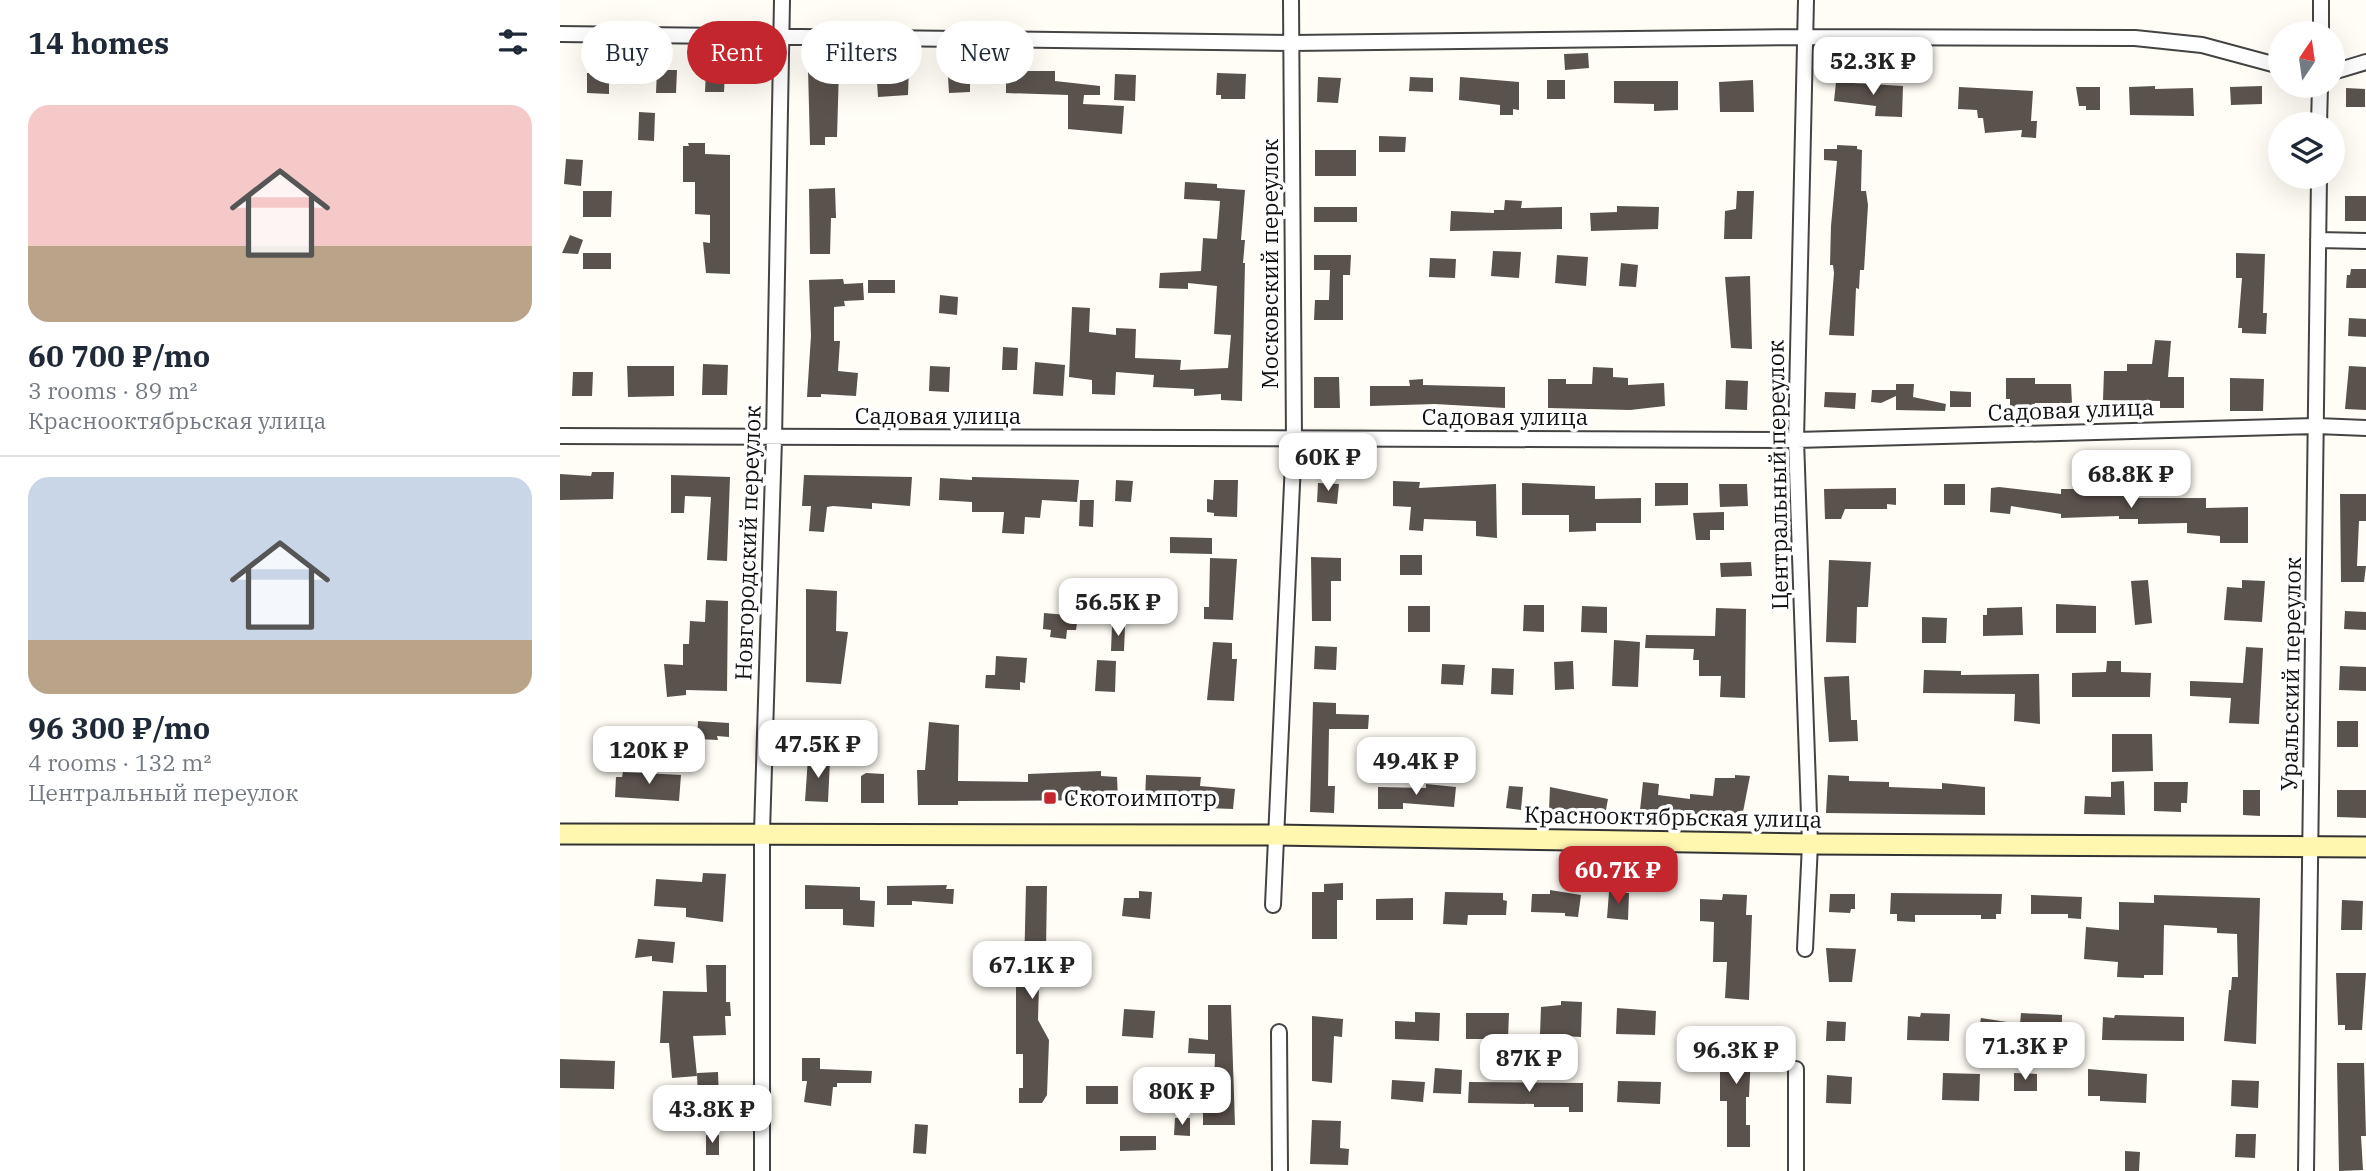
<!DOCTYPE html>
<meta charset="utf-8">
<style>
:root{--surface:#fff;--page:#f2f2f3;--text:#1f2937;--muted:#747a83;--line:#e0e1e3;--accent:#c4262e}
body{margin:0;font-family:"IBM Plex Serif",serif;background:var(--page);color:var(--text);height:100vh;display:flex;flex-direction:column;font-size:26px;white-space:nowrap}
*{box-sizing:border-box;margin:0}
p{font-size:23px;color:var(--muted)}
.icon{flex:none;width:38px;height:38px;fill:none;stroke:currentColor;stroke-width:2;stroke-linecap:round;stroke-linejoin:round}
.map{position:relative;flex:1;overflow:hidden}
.side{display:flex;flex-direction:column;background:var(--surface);width:560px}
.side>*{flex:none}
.hud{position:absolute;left:21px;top:21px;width:665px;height:63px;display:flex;gap:14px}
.needle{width:46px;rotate:13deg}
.buttons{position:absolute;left:1708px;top:21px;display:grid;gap:14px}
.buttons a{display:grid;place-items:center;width:77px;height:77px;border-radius:50%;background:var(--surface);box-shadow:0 7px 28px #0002;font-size:35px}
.price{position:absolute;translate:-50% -60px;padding:0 16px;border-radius:14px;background:#fff;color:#222;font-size:23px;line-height:46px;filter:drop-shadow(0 2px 4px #0008)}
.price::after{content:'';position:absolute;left:50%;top:42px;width:21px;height:16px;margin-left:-10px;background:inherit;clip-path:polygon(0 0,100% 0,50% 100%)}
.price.active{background:var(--accent);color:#fff}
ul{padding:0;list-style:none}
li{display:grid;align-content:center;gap:14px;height:371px;padding:0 28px}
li+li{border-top:2px solid var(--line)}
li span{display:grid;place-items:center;height:217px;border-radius:21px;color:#555}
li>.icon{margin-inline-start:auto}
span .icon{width:126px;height:126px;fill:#fffc;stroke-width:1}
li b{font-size:30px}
h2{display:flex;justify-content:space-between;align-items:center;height:84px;padding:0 28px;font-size:30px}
.chip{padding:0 24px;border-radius:32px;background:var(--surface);box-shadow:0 7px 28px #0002;font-size:24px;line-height:63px}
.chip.active{background:var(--accent);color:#fff}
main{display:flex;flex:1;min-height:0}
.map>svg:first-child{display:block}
.building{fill:#5a524d}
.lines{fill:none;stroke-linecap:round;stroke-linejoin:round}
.street-casing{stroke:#444;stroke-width:18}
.secondary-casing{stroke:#333;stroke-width:23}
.street{stroke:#fff;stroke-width:14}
.secondary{stroke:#fff6b0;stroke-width:19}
.poi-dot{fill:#c4262e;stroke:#fff;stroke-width:2.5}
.labels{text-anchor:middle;stroke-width:7;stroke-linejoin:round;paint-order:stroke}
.street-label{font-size:23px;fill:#111;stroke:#fff}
.poi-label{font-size:23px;fill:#111;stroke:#fff;text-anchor:start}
</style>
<main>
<section class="side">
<h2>14 homes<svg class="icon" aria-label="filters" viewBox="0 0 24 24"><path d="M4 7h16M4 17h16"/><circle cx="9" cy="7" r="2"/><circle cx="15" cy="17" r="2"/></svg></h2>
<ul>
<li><span style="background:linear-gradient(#f6c9c9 65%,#b9a48a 0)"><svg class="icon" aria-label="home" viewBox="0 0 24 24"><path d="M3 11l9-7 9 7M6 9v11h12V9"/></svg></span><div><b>60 700 ₽/mo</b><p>3 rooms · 89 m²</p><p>Краснооктябрьская улица</p></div></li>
<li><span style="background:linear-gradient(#c9d6e8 75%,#b9a48a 0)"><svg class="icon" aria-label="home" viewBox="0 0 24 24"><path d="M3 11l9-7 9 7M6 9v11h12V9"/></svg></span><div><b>96 300 ₽/mo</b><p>4 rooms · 132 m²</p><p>Центральный переулок</p></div></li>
</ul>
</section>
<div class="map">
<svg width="1806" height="1171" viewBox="0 0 1806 1171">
<rect width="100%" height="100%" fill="#fffdf5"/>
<path class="building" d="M1028,53L1029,68L1005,70L1004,54Z
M420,59L421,80H410V92L389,93L388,77H396L395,60Z
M349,65L348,95L318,97L316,66Z
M279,68L277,137H265V145H250L248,69Z
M97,70H117L116,93H96Z
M146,71L165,72L164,92H145Z
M446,71H495V81L540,86V95H524L523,104L564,106L562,134L508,129V95L446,93Z
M27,73H49V94L27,93Z
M657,73L686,74L685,99H661V95H656Z
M555,74L576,75L575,101L554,100Z
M758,77L781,78L778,103L757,102Z
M850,77L873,78V92L849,91Z
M900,77L959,82V110L953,109V115H940V105L899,100Z
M987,80H1005V99H987Z
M1193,80L1194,112H1160L1159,82Z
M1054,81H1118V110L1094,111V104L1054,103Z
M1276,82L1343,86L1342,117L1315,116L1316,106L1274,101Z
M1595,86V89L1633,88L1634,116L1570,115L1569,87Z
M1702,86V104L1671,105L1670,87Z
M1399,87L1473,91L1471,121H1477L1476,138L1461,137L1462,130L1425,133L1423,118H1418L1417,110L1398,109Z
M1516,87H1540V110H1526V106H1519Z
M1786,88L1805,89V107H1786Z
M79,112L95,113L94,141L78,140Z
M819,136L846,137L845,152H819Z
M128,143H145V154L170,155V274L146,273L143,242L150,243V215L135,214V182H123V146H129Z
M1277,145L1297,146V149L1302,150L1301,191H1306L1308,205L1304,270H1300L1299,289L1296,288L1294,336L1269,335L1274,273L1273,265H1270L1271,226L1277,161L1264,160V149H1277Z
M755,150H796V176H755Z
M6,159L23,160L21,186L4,184Z
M625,182L657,184V188L685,190L681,240H685L683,263H685L682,401L661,400V394L634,396V389L593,387L594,375L556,372L555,395L532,394V380L509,377L512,307L530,308L529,332L556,335V328L576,329L575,358L621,360L620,370L668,368L671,335L654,334L657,286L628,283V289L599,288L600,273L641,271L643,238L657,239L660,201L624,199Z
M275,188L276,218H271L270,254H250L249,189Z
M23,191H52L51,217H23Z
M1177,191H1194L1192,239H1164L1165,211L1176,209Z
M1785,196H1806V221H1785Z
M945,200L962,201L961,208L1002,207V229L890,231L891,211L934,213V210H944Z
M1057,206L1099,207L1098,229L1031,231L1030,213L1057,212Z
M754,207H797V222H754Z
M10,235L23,240L18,254L2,253Z
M933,251L961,252L959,278L931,276Z
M23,253H51V269H23Z
M1676,253L1705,254L1703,313H1707L1706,334L1682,333V328H1678L1682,278H1676Z
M754,255H791L790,275H783V320H754L755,300H769L770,270H754Z
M997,255L1028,257L1026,286L995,283Z
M870,258L896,259L895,278L869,277Z
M1061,263L1078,265L1076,287L1059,286Z
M1791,269H1806V288H1786L1787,275H1790Z
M1190,276L1192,349L1171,348L1165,277Z
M283,279L284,284L303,283L304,300L284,301L285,306L274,307V341H280L278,371L298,373L296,396L261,394V397H247L251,336L249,280Z
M308,280H335V293H308Z
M380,295L398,297L397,315L379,313Z
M1789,318L1806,319V337L1788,336Z
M1595,340L1611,341L1608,377H1624V408H1600V401L1543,400L1544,371H1567V364H1592Z
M443,347L458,348L457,370H442Z
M475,362L505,365L503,396L473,394Z
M143,364L168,365L167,395H142Z
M67,366H114V396L68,397Z
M370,366L390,367L389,392L369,391Z
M1789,366L1806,367V410L1785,409Z
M1033,367L1053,368V377L1068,378V385L1104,383L1105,406L1070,410L988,408V379H1006V384H1032Z
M13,372H33L32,396H12Z
M754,377H779L780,408H754Z
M1446,378H1475V384H1511L1512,403H1475V408H1450V399H1446Z
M1670,378L1704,379L1703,411H1670Z
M863,379V385L945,387V408L875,404L810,406V386H850L849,380Z
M1166,380L1188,381L1187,410L1165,409Z
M1336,384H1354L1353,397L1386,404L1385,411L1336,410V396L1321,403L1311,402L1312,390H1336Z
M1390,391L1411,392V407H1390Z
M1265,392L1296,393L1295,409L1264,407Z
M32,472H54L53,499L0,500V474L31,476Z
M111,475L170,477L167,561L147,560L151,497L125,496L124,513H111Z
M244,475L352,477L350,506L312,503V509L273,506L267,507L264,532L249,531L251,506H242Z
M412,477L519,480L517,502L482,500L480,518L465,517L464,534L442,533L444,512H412V502L379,500L380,478L412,480Z
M556,480L573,481L571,502L555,501Z
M654,480H678L677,517L654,516V513L647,512V499L653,500Z
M833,481L860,482L859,488L936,484L937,538L916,536V521L864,519L863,531L849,530L851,507L833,506Z
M758,483L779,484L777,504L757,502Z
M962,483L1035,486V499L1081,498V523H1036V531L1009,532V515H962Z
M1095,483H1128V505L1095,506Z
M1159,484H1187L1188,506L1160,507Z
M1384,484H1405V505H1384Z
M1439,487L1501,494V489H1519V492L1574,493V498H1646V508L1688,507V543H1660V536L1627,533V523L1578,524V519H1559V516L1501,518V514L1451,506L1450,514L1430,512L1431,488Z
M1336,488V505L1327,504V509H1285L1281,519H1265L1264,489Z
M1780,494H1806V521H1799L1797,566H1806L1804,582H1781Z
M520,500H534L533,527L519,526Z
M1164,512V530H1150V540H1136L1133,513Z
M610,537L652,538V554L610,553Z
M840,555H862V575H840Z
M751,557L781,558V581H771V621H752Z
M650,558L677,559L673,620L644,619V607H649Z
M1269,560L1311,562L1308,607H1297L1296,643L1266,642Z
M1191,562L1192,576L1161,577L1160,563Z
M1588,580L1592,623L1575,625L1571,581Z
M1682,580L1705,581L1702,622L1664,620L1667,587L1682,588Z
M246,589L277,591L276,631L288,632L281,684L246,682Z
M146,600L168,601L167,691L126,690V695L107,697L104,664L123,665V644H129L130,621L145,622Z
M1496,604L1536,606V633H1496Z
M964,605H984V632L963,631Z
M848,606H870V632H848Z
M1022,606L1047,607V633L1021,632Z
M1462,607L1463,635L1423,636V615H1427V608Z
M1156,608L1186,609L1185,698L1160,697L1161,676H1139V660H1133L1134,649L1085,648L1086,635L1155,636Z
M1785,611L1806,612V630L1784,629Z
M484,613L518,616L516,630H507L506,639L490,637L491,630L483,629Z
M1362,617L1387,618L1386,643H1362Z
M552,626H565L564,651H551Z
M1054,640L1080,642L1078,687L1052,686Z
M653,642L672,643V659H677L674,701L647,700Z
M755,646L777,647L776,670L754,669Z
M1686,647L1703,648L1699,724L1669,723L1671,698L1630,696V681L1683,683Z
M436,656L467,658L465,683L460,682V690L425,688L426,675H435Z
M537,660L556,661L555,692L535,691Z
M1013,661L1014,689L995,690L994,662Z
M1547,661H1561V672L1591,673L1590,697H1512V673L1546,672Z
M882,664L905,665L903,685L881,684Z
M1780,666L1806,667V691L1779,690Z
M932,668L954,669L953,695L931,694Z
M1364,670L1401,671V675L1479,674L1480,724L1454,721L1455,694L1363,693Z
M1289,676L1291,720H1297L1298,741L1269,742L1264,677Z
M753,702L776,703V714L809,715L808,729H769L768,786H775L774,813L750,812Z
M138,721L169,723V737L157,736L158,740L137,739Z
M1777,721H1798V747H1777Z
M369,722L399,725L398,781L468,782V774L541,771V776L557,777L558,800L398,801V805H358L357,770H365Z
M1552,734H1592L1593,771L1552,772Z
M248,758L270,760L268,802L245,801Z
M63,772L121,775L119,801L55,797L56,777H62Z
M306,773L324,774V803H301V776Z
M586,775L641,777L640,786L675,789L673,809L621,807V803L585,800Z
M1175,775L1190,776L1182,817L1080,810L1083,782L1099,784L1098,795L1130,799V794L1153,796L1155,778H1175Z
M1268,775L1289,776V781L1329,782V787L1382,789V783L1425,787V815L1266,813Z
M1564,781L1565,815L1524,814L1525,796L1551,797V782Z
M1594,782H1628L1627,803H1621V812L1594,811Z
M866,784L896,787L894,807L843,803V809H818V787L866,788Z
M949,786L963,787L961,810L946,808Z
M990,787L1048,799L1045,815L1003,809L989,810Z
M1683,790H1700V816L1683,815Z
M1777,790H1806V818L1777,817Z
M143,873L166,874L163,922L126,917V908L94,906L96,879L142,882Z
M783,883V900H777V939H752V892H764V884Z
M245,885L300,887V900L315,901L314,927L283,925V909H245Z
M387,885L386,889H394L393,904L352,901V905H327V886Z
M466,886H487L486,951H480L478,1020L489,1040L487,1095L482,1103H459V1088H463V1054H456V971H464Z
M990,890L1021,895L1018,917L1005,916V913L971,912L972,894H990Z
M579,891L592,892L590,919L562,916L564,898H579Z
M885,892L943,893V900L947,901L946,915H908L907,925L883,924Z
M1049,892L1069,893L1068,920L1047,918Z
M1331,893L1442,894L1441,914H1436V919H1421V915H1355V922L1337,921V914H1330Z
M1163,894L1187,895L1186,915H1192L1189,1000L1165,998L1167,962H1153L1154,922L1140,921V899L1162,900Z
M1270,894H1295V909H1291L1290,913L1269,912Z
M1471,895L1522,897L1521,919L1508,918V914H1471Z
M1594,895L1700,898L1696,1044L1664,1041L1669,990H1671L1672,977H1678L1677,934L1657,933V928L1604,925L1603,975H1584V978L1557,977L1558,962L1524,959L1526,927L1559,930V902L1594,903Z
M853,898V920H816V899Z
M1782,900L1803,901L1802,930H1781Z
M78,939L115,942L113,963L92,961V956L75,958Z
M1266,948L1296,949L1292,982H1269Z
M146,965H166V1002H170L171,1016H165L166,1035L133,1036L137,1076L112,1078L109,1043H100L103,991L147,992Z
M1776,973H1806L1802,1030H1785V1025H1778Z
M1001,1001L1022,1002L1021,1037L980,1035L981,1007L1001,1005Z
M648,1005H671L675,1125H643V1092H654L655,1054L628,1053L629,1038L648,1040Z
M1057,1008L1096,1011L1095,1035L1056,1034Z
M564,1009L595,1011L593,1038L562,1036Z
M855,1012L880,1013L879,1041L835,1039V1021L855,1022Z
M906,1013H949L948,1039H906Z
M1361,1013L1390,1014L1389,1041L1347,1040L1348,1016L1360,1017Z
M1461,1013L1502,1015V1041L1418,1035L1421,1018L1460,1024Z
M1555,1015L1624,1017V1041L1542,1040L1543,1017L1554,1018Z
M752,1016L783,1019L782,1037L774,1036L772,1083L752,1081Z
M1267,1021L1286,1022L1285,1041H1266Z
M1168,1030L1192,1031L1189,1097H1186V1125H1190V1147H1167V1101H1160V1048L1167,1047Z
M242,1058H260V1069L312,1071L311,1083H277V1087H273L271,1106L244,1102L247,1081H242Z
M0,1059L55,1061L54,1089L0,1088Z
M1777,1063H1804L1806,1136H1801L1803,1170L1779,1171Z
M875,1068L902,1070L901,1094L873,1093Z
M1528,1069L1587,1074L1586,1103L1540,1101V1096H1528Z
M158,1072L159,1100H138L137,1073Z
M1383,1073L1420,1074L1419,1101L1382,1100Z
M1454,1073L1477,1074V1091H1454Z
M1267,1075L1292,1077L1291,1104L1266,1103Z
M832,1080L865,1082L863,1102L831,1099Z
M1672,1080L1699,1081L1698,1108L1671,1106Z
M1058,1081L1101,1082L1100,1104L1057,1102Z
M909,1082L1023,1083V1112H1009V1107H974V1104L908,1103Z
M526,1086H558V1104H526Z
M615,1118H630V1136L614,1135Z
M752,1120L781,1121L780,1148L789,1149L788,1165L750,1164Z
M355,1124L368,1125L366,1154L353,1153Z
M1676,1134H1696L1695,1158L1675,1157Z
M146,1135H159V1155H146Z
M560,1136H596V1150L560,1151Z
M1565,1151L1580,1152L1579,1171H1565Z"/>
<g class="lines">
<defs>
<path id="street" d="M1761,33V0
M0,34L732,43L1245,37L1575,38L1642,45L1720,66
M1773,72L1806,62
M1759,124L1760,86
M1758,240L1806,241
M0,436L1236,440L1757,426L1806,428
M713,905L734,440L731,0
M1245,949L1250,844L1236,440L1246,0
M719,1032L720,1171
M202,1171V832L214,439L222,0
M1236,1171V1069
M1746,1171L1759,177"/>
<path id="secondary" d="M0,834L715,835L1250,844L1806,847"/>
</defs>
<use href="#street" class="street-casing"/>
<use href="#secondary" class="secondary-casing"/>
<use href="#street" class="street"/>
<use href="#secondary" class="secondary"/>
</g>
<rect class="poi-dot" x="483" y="791" width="14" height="14" rx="3.5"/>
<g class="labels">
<g class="street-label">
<text transform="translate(710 264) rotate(-90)" y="8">Московский переулок</text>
<text transform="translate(1511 410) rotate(-2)" y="8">Садовая улица</text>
<text x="378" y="424">Садовая улица</text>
<text x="945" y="425">Садовая улица</text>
<text transform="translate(1218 475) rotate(-91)" y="8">Центральный переулок</text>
<text transform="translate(188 543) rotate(-88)" y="8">Новгородский переулок</text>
<text transform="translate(1731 674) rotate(-89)" y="8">Уральский переулок</text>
<text transform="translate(1113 817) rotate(1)" y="8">Краснооктябрьская улица</text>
</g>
<g class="poi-label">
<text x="504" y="806">Скотоимпотр</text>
</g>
</g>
</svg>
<div class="buttons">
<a><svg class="needle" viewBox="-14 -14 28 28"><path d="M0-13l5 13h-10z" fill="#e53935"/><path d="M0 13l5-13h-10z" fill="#747a83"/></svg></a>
<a><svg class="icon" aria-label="layers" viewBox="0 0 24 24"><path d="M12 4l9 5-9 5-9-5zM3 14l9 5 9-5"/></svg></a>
</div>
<b class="price" style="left:1313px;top:97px">52.3K ₽</b>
<b class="price" style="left:768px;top:493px">60K ₽</b>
<b class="price" style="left:1571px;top:510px">68.8K ₽</b>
<b class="price" style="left:558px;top:638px">56.5K ₽</b>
<b class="price" style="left:258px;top:780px">47.5K ₽</b>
<b class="price" style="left:89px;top:786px">120K ₽</b>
<b class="price" style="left:856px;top:797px">49.4K ₽</b>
<b class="price active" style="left:1058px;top:906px">60.7K ₽</b>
<b class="price" style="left:472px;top:1001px">67.1K ₽</b>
<b class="price" style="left:1465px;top:1082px">71.3K ₽</b>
<b class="price" style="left:1176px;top:1086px">96.3K ₽</b>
<b class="price" style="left:969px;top:1094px">87K ₽</b>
<b class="price" style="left:622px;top:1127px">80K ₽</b>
<b class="price" style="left:152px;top:1145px">43.8K ₽</b>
<div class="hud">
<a class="chip">Buy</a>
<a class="chip active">Rent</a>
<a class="chip">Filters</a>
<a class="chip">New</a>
</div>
</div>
</main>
